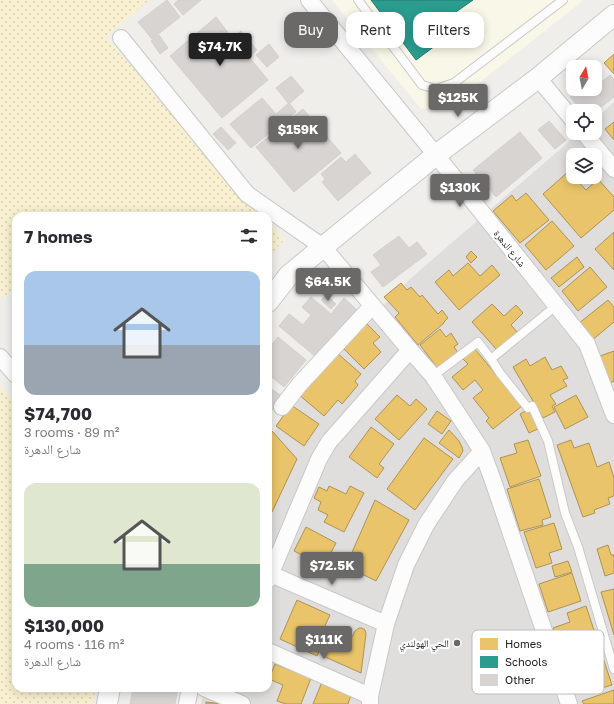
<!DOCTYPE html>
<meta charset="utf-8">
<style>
:root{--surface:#fff;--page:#f2f2f3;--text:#2b2b33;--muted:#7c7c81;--accent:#6a6968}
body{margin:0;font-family:"Golos Text","Noto Naskh Arabic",sans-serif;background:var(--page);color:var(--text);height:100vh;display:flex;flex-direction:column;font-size:15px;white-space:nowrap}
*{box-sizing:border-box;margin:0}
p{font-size:13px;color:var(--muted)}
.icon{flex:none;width:22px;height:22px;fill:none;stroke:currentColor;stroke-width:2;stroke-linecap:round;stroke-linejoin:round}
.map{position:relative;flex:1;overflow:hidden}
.sheet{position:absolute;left:12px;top:212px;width:260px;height:480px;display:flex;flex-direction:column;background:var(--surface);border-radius:12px;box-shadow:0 2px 10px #0003}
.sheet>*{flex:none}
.guide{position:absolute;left:284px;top:12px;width:270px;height:36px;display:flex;gap:8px}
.needle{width:26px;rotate:10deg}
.controls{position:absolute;left:566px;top:60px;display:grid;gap:8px}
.controls a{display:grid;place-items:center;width:36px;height:36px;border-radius:8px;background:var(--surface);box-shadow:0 2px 10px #0003;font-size:20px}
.price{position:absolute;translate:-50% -34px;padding:0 9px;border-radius:4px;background:var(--accent);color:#fff;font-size:13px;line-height:26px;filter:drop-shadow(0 1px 2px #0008)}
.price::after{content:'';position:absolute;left:50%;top:24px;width:12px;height:9px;margin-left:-6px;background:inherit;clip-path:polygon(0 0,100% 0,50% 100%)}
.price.current{background:#222;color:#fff}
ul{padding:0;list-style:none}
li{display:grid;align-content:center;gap:8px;height:212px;padding:0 12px}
li span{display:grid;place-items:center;height:124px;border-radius:12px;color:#555}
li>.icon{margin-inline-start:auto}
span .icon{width:72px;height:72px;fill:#fffc;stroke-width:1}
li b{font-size:17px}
h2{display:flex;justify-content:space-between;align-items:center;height:48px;padding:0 12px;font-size:17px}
.chip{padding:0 14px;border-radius:12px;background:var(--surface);box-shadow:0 2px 10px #0003;font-size:14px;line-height:36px}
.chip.current{background:var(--accent);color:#fff}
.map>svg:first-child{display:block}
.residential{fill:#dfdedc;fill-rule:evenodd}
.education{fill:#f8f7e8}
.sand{fill:url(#sand-dots)}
.homes{fill:#e9c46a;stroke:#ad9354}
.schools{fill:#2a9d8f;stroke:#28786e}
.building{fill:#d7d4d2;stroke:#d3d0cc}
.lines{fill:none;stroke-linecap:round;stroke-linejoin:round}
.service-casing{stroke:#c9c8c7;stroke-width:10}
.minor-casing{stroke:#c9c8c7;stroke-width:18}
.tertiary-casing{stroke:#c9c8c7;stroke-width:22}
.service{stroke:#fdfcfc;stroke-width:8}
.minor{stroke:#fdfcfc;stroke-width:16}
.tertiary{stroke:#fdfcfc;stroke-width:20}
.poi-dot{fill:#6a6968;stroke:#fff;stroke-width:1.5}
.labels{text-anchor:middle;stroke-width:4;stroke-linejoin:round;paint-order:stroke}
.street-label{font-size:10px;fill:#222;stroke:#fff}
.poi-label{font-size:10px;fill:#222;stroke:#fff;text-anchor:end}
.key{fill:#fff;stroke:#bdbdbd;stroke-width:1}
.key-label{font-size:11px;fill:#222}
</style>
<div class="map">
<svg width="614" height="704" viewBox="0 0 614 704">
<defs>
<pattern id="sand-dots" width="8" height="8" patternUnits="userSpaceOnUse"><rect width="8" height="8" fill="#f8f0d0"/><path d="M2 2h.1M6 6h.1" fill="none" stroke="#d4ceb2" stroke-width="1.8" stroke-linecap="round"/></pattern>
</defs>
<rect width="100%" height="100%" fill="#f0eeeb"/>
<path class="residential" d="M614,102V704H201L205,688H268V440L338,350L355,333L411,278L579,133H595V119ZM573,155H595V177H573Z"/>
<path class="education" d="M332,0H584L451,105L421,109Z"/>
<path class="sand" d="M0,0H149L106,37L262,216H16V289L3,298L0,296Z
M268,222L284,240L268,257Z
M0,386L16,404V688H95L93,704H0Z"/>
<path class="homes" d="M614,54V74L604,63Z
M614,122V140L605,129Z
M569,171L573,176V177H574L586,190L598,179L614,197V210L581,238L543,194Z
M526,193L549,220L520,243L493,211L512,195L516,201Z
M552,221L574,246L546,270L525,245Z
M614,232V270L595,249Z
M471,251L477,257L471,263L466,257Z
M577,257L584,267L559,287L551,278Z
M468,263L480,276L492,265L500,275L459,310L435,282L449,270L453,276Z
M590,267L607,287L578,311L562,291Z
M401,283L407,290L411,287L420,297L422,295L438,314L442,310L448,318L444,322V323L418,345L395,317L399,313L384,297Z
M608,300L614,307V322L591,341L578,324Z
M492,304L504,316L516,305L523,313L511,325L517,332L497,350L472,322Z
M365,322L380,337L373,343L381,352L364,369L341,346Z
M440,329L446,337L451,333L458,344L454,347L459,354L438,369L420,345Z
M474,348L522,406L493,429L486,421L489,418L473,398L483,390L475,380L463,390L452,377L468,364L462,358Z
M614,351V381L610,383L600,356Z
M336,352L361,374L355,381L358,385L342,404L338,400L324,416L298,394Z
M545,357L552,370L561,366L568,378L563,380L567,386L550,395L556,404L552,406L555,412L543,418L513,367L526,359L530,366Z
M397,395L410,406L416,399L427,409L399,440L375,419Z
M576,395L588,417L565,429L554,407Z
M291,405L319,424L304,446L276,426Z
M531,408L540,428L529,433L520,414Z
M437,411L451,421L442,434L428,424Z
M371,427L394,444L379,464L384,468L377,478L349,457Z
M449,430L459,441L462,447L463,451L459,458L439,443Z
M272,431L297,459L272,512L268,510V438Z
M424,438L453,459L415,510L387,489Z
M528,440L541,476L510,487L500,458L517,453L514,444Z
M571,440L574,448L589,443L597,467L609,462L614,478V496L608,498L610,504L594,510L595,513L583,517L557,445Z
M539,479L551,517L542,520L543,525L520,531L507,489Z
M329,486L346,494L350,486L364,493L344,532L324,522L328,515L318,510L321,502L314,498L319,487L327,491Z
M375,500L409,520L376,581L346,566Z
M554,523L562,549L549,553L552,563L536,568L524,532Z
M306,527L336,543L324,566L294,551Z
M608,545L611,555H614V573L605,576L597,549Z
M568,561L572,572L555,577L552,566Z
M572,573L581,601L548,612L539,584Z
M614,589V635L601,592Z
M297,600L330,615L322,632L326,635L317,656L280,639Z
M586,606L612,685L592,691L591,687L574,693L553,628L570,622L567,613Z
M359,628H362L365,630L366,634L361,673L323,656L333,630L352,637L355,631Z
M268,656L273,659L268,670Z
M275,664L311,678L301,704H286L277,701L283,685L269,679Z
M322,682L351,695L348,704H313Z
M614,690V704H584L582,701Z
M206,702L222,704H206Z"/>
<path class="schools" d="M371,0H473L453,14L462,26L416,60Z"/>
<path class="building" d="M167,0L180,17L152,39L138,22Z
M178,0H201L183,15L174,4Z
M216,17L232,38L241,31L257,50L249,57L268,80L222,118L170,56Z
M159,35L168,48L160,54L151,41Z
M269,44L279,57L267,67L256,55Z
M610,75L614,79V97L595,112V111H582L570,97L576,92L574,89H595V79L599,84Z
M291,76L304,91L289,104L276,88Z
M262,98L276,114L289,103L296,112L251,148L230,124Z
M303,109L341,153L294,192L256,147Z
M549,121L566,140L555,149L538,130Z
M221,127L236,143L228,150L213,134Z
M520,132L542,158L496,197L473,170Z
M355,154L371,173L338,201L322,182L325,179L321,174L341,157L346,162Z
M399,236L409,248L417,242L427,254L383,287L371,272L381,265L373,255Z
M326,295L336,304L331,309L321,300Z
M311,297L331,314L344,298L357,310L316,357L279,326L289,314L303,325L311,315L302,307Z
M278,337L306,360L284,387L268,374V349Z
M268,387L282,396L268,416Z
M133,688H178L175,704H130Z"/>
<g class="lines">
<defs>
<path id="service" d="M358,0L422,85L436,89L454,83L563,0
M491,359L500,373L528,408L532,406L548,441L565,513L578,547L614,669
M433,376L478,342L491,359L557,305"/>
<path id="minor" d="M309,0L436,155L587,344L614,415
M121,38L247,194L323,247L410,350L433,376L482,451L492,478L569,704
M538,78L573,120
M584,133L614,169
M0,357L16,375
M282,407L299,385L372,306
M268,573L386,624
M268,580L319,459L329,442L410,350
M268,651L370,696
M204,688L242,704
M187,704L190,688
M370,704V696L386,624L406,565L426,525L455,481L482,451"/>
<path id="tertiary" d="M268,302L289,275L323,247L436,155L538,78L614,15
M107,704L110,688"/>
</defs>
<use href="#service" class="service-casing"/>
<use href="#minor" class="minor-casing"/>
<use href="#tertiary" class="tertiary-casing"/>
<use href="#service" class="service"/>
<use href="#minor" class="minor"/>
<use href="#tertiary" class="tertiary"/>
</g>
<circle class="poi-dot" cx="457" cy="643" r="4"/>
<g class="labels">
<g class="street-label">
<text transform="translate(510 248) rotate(51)" y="4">شارع الدهرة</text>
</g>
<g class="poi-label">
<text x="449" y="647">الحي الهولندي</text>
</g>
</g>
<rect x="472" y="630" width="132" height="64" rx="6" class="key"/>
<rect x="480" y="638" width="18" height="12" fill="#e9c46a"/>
<rect x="480" y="656" width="18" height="12" fill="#2a9d8f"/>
<rect x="480" y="674" width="18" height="12" fill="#d7d4d2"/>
<g class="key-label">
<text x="505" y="648">Homes</text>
<text x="505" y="666">Schools</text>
<text x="505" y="684">Other</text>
</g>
</svg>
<div class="controls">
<a><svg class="needle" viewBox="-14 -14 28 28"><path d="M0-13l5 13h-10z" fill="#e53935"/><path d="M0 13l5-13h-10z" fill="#7c7c81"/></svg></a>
<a><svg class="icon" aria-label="locate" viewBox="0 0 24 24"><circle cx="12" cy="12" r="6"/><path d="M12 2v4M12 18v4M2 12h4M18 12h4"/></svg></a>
<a><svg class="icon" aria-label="layers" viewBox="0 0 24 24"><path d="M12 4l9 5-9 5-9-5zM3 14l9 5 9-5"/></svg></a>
</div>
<b class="price current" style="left:220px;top:67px">$74.7K</b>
<b class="price" style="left:458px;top:118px">$125K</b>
<b class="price" style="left:298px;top:150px">$159K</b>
<b class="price" style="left:460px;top:208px">$130K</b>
<b class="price" style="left:328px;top:302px">$64.5K</b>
<b class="price" style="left:332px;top:586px">$72.5K</b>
<b class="price" style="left:324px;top:660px">$111K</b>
<div class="guide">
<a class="chip current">Buy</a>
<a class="chip">Rent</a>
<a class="chip">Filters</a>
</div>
<section class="sheet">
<h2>7 homes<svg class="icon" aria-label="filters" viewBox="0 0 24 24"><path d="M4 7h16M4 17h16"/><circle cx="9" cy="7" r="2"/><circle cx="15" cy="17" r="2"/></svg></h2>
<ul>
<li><span style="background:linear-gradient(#a9c7e8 60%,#9aa5b1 0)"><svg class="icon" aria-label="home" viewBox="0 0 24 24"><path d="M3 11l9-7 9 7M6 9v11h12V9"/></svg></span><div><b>$74,700</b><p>3 rooms · 89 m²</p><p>شارع الدهرة</p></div></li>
<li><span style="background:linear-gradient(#dfe7d0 65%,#7fa58c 0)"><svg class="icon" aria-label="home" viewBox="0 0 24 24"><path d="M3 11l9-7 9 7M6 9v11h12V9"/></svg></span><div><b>$130,000</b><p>4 rooms · 116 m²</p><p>شارع الدهرة</p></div></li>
</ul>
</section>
</div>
